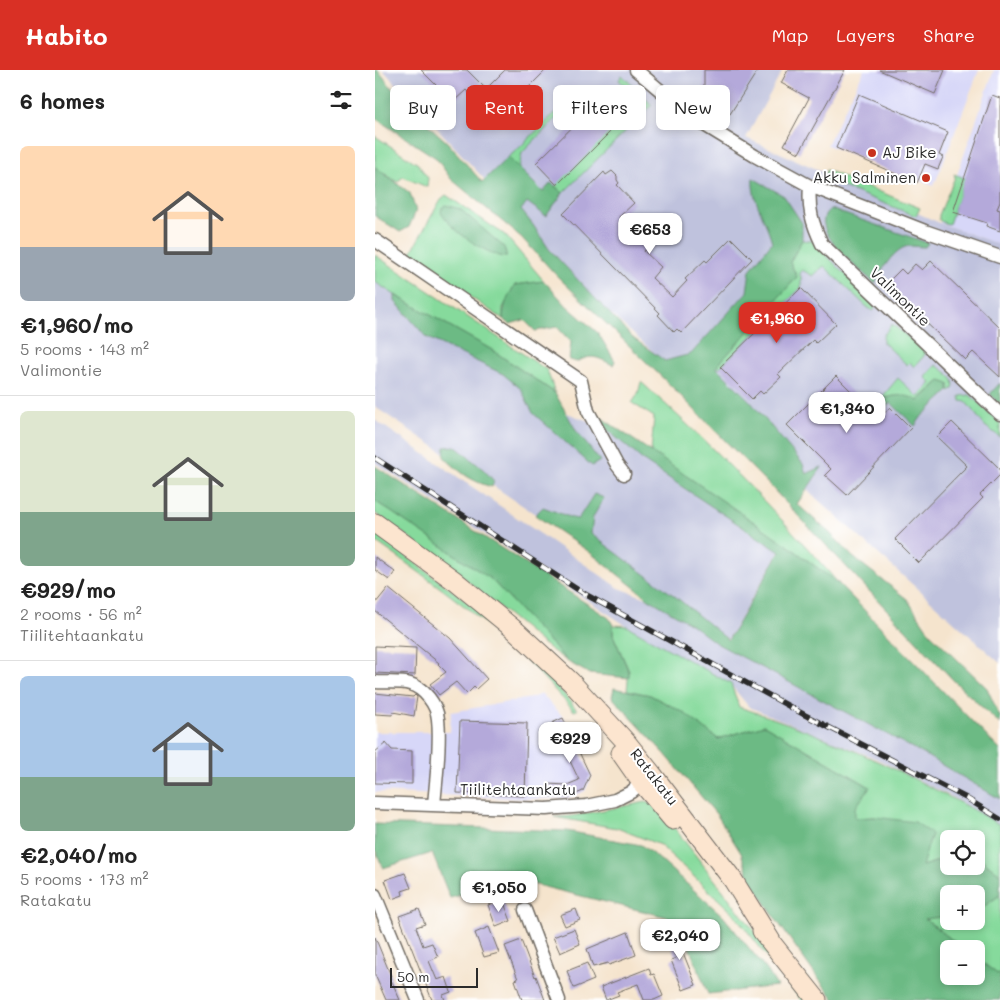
<!DOCTYPE html>
<meta charset="utf-8">
<style>
:root{--surface:#fff;--page:#f6f6f6;--text:#222;--muted:#767676;--line:#e0e0e0;--accent:#d93025}
body{margin:0;font-family:Mali,sans-serif;background:var(--page);color:var(--text);height:100vh;display:flex;flex-direction:column;font-size:19px;white-space:nowrap}
*{box-sizing:border-box;margin:0}
p{font-size:16px;color:var(--muted)}
.icon{flex:none;width:28px;height:28px;fill:none;stroke:currentColor;stroke-width:2;stroke-linecap:round;stroke-linejoin:round}
.map{position:relative;flex:1;overflow:hidden}
.drawer{display:flex;flex-direction:column;background:var(--surface);width:375px}
.drawer>*{flex:none}
.guide{position:absolute;left:15px;top:15px;width:475px;height:45px;display:flex;gap:10px}
.controls{position:absolute;left:565px;top:760px;display:grid;gap:10px}
.controls a{display:grid;place-items:center;width:45px;height:45px;border-radius:8px;background:var(--surface);box-shadow:0 2px 8px #0003;font-size:25px}
.scale{position:absolute;left:15px;bottom:12px;width:88px;box-sizing:border-box;padding-left:5px;border:2px solid #2b2b2b;border-top:0;font-size:14px;line-height:18px;white-space:nowrap;color:#2b2b2b;-webkit-text-stroke:4px #fff;paint-order:stroke}
.price{position:absolute;translate:-50% -42px;padding:0 11px;border-radius:10px;background:#fff;color:#222;font-size:16px;line-height:32px;filter:drop-shadow(0 1px 2px #0008)}
.price::after{content:'';position:absolute;left:50%;top:30px;width:15px;height:11px;margin-left:-8px;background:inherit;clip-path:polygon(0 0,100% 0,50% 100%)}
.price.on{background:var(--accent);color:#fff}
ul{padding:0;list-style:none}
li{display:grid;align-content:center;gap:10px;height:265px;padding:0 20px}
li+li{border-top:1px solid var(--line)}
li span{display:grid;place-items:center;height:155px;border-radius:8px;color:#555}
li>.icon{margin-inline-start:auto}
span .icon{width:90px;height:90px;fill:#fffc;stroke-width:1}
li b{font-size:21px}
h2{display:flex;justify-content:space-between;align-items:center;height:60px;padding:0 20px;font-size:21px}
.chip{padding:0 18px;border-radius:8px;background:var(--surface);box-shadow:0 2px 8px #0003;font-size:18px;line-height:45px}
.chip.on{background:var(--accent);color:#fff}
header{display:flex;align-items:center;gap:30px;box-sizing:border-box;height:70px;padding:0 25px;background:var(--accent);color:#fff}
header strong{font-size:24px}
nav{display:flex;gap:28px;margin-inline-start:auto;font-size:18px}
main{display:flex;flex:1;min-height:0}
.map>svg:first-child{display:block}
.built{fill:#d7d7f8}
.industrial{fill:#bfc2dd}
.green{fill:#86da9c;stroke:#588264}
.forest{fill:#6cba84;stroke:#4c7258}
.building{fill:#b4a9da}
.lines{fill:none;stroke-linecap:round;stroke-linejoin:round}
.minor-casing{stroke:#726c64;stroke-width:15}
.secondary-casing{stroke:#726c64;stroke-width:21}
.minor{stroke:#fff;stroke-width:12}
.secondary{stroke:#fce5cf;stroke-width:19}
.rail-casing{stroke:#2b2b2b;stroke-width:5.5}
.rail{stroke:#fff;stroke-width:4;stroke-dasharray:11;stroke-linecap:butt}
.poi-dot{fill:#c8321e;stroke:#fff;stroke-width:2}
.labels{text-anchor:middle;stroke-width:4;stroke-linejoin:round;paint-order:stroke}
.poi-label{font-size:15px;fill:#2b2b2b;stroke:#fff;text-anchor:start}
.street-label{font-size:15px;fill:#2b2b2b;stroke:#fff}
</style>
<header>
<strong>Habito</strong>
<nav><a>Map</a><a>Layers</a><a>Share</a></nav>
</header>
<main>
<section class="drawer">
<h2>6 homes<svg class="icon" aria-label="filters" viewBox="0 0 24 24"><path d="M4 7h16M4 17h16"/><circle cx="9" cy="7" r="2"/><circle cx="15" cy="17" r="2"/></svg></h2>
<ul>
<li><span style="background:linear-gradient(#ffd9b3 65%,#9aa5b1 0)"><svg class="icon" aria-label="home" viewBox="0 0 24 24"><path d="M3 11l9-7 9 7M6 9v11h12V9"/></svg></span><div><b>€1,960/mo</b><p>5 rooms · 143 m²</p><p>Valimontie</p></div></li>
<li><span style="background:linear-gradient(#dfe7d0 65%,#7fa58c 0)"><svg class="icon" aria-label="home" viewBox="0 0 24 24"><path d="M3 11l9-7 9 7M6 9v11h12V9"/></svg></span><div><b>€929/mo</b><p>2 rooms · 56 m²</p><p>Tiilitehtaankatu</p></div></li>
<li><span style="background:linear-gradient(#a9c7e8 65%,#7fa58c 0)"><svg class="icon" aria-label="home" viewBox="0 0 24 24"><path d="M3 11l9-7 9 7M6 9v11h12V9"/></svg></span><div><b>€2,040/mo</b><p>5 rooms · 173 m²</p><p>Ratakatu</p></div></li>
</ul>
</section>
<div class="map">
<svg width="625" height="930" viewBox="0 0 625 930">
<rect width="100%" height="100%" fill="#fff"/>
<filter id="ink" filterUnits="userSpaceOnUse"><feTurbulence type="fractalNoise" baseFrequency=".02" numOctaves="2"/><feDisplacementMap in="SourceGraphic" scale="10" xChannelSelector="R" yChannelSelector="G"/><feConvolveMatrix kernelMatrix="1 2 1 2 8 2 1 2 1" color-interpolation-filters="sRGB"/></filter>
<filter id="wash" filterUnits="userSpaceOnUse"><feTurbulence type="fractalNoise" baseFrequency=".0096" numOctaves="4" result="noise"/><feDisplacementMap in="SourceGraphic" scale="20" xChannelSelector="R" yChannelSelector="G"/><feGaussianBlur stdDeviation="1.12" result="paint"/><feColorMatrix in="noise" values="0 0 0 0 0 0 0 0 0 0 0 0 0 0 0 0 0 1.4 0 .05"/><feComposite in="paint" operator="in"/></filter>
<g filter="url(#wash)">
<rect width="100%" height="100%" fill="#f5e4cd"/>
<path class="built" d="M489,0H604L559,116L452,75Z
M619,0H625V175L565,153Z
M167,624L189,648L217,706L210,721L194,728L152,729L0,722V662H75L76,642L156,628Z"/>
<path class="industrial" d="M8,0H408L371,68L565,153L625,175V593L228,237Z
M0,209L176,337L227,356L406,479L353,569L202,472L0,337Z
M0,350L244,518L274,529L316,554L341,573L545,682L625,729V755L573,725L500,688L374,637L355,614L252,556L0,393Z"/>
<path class="green" d="M247,5L277,35L188,123L180,116L264,31L244,10Z
M196,27L199,30L147,83L144,98L133,87L142,80Z
M0,66L43,94L53,108L52,117L28,107L22,112L0,97Z
M451,100L545,138L541,146L448,109Z
M579,104L590,108L574,154L569,153L564,150V145L580,107Z
M71,125L130,165L169,211L140,215L128,238V249L34,186L66,129Z
M427,170L437,171L497,231L500,239L498,241L492,237L449,196L438,206L427,200L424,203L426,207V218L345,297H341L422,207L415,192Z
M0,185L172,300L180,323L117,280L20,225L0,212Z
M517,254L550,281L549,286L539,297L535,292L532,295L509,273H508V266Z
M561,295C570,302 582,308 578,319L574,321V314L565,311L542,331L518,326L509,328L508,326L523,308L543,327L556,313L550,307Z
M266,312C337,375 403,443 465,515L411,474L276,382L279,347L257,333L263,324Z
M595,325L625,353V367L610,356L591,332L586,331L585,326Z
M0,431L116,509L193,592L167,573L81,501L0,443Z
M0,463L89,529L139,569L172,603L202,640L199,641C179,619 159,597 138,577C95,538 47,504 0,471Z
M238,555L252,556L356,614L364,637C456,666 541,707 625,755V804L601,785V769H574V788L547,796L500,747L479,748L480,738L495,717L389,655L343,669L307,642L275,625L252,620L254,601L238,565Z
M271,732L278,735L301,760L433,930H426L359,844L285,775L242,758L179,747L197,746Z
M625,825V906L601,888V879H589L549,848L574,846V851H601V842Z"/>
<path class="forest" d="M0,0H3L27,31L73,73L107,112L133,87L168,122L176,113L188,123L171,146L152,132L146,140L158,155L174,179L218,226L258,268L290,291L316,284L372,222L375,200L397,172C392,151 376,130 378,108L409,126L427,153V170L415,192L422,207L341,297L374,330L428,394L431,404L447,397L422,434L456,464L478,487L532,529L555,563L612,618L625,647V654L581,613L398,419L295,315L182,206L146,167L76,109L61,88L0,48Z
M0,97L35,123L41,141L34,157L25,162L0,146Z
M71,135L85,139L129,177L132,187C118,188 86,166 76,155C72,151 69,146 66,142L67,138Z
M455,139L553,173L550,177C544,177 535,175 530,177C518,181 504,203 500,214C486,200 440,166 450,145C451,142 454,141 455,139Z
M169,211L192,236L223,263L240,291L238,295C223,288 217,283 202,292L194,290L196,272L182,257L160,261L149,250L135,254L128,249C128,236 133,226 140,215Z
M20,225L117,280L180,323L202,362L225,391L217,396L158,343L146,319L128,304L51,267L20,231Z
M565,311L574,314V321L547,346L540,356L516,333L508,337L504,333C514,324 532,323 543,331Z
M625,313V335L615,324Z
M221,344L411,474L465,515L625,680V729L545,682L341,573L316,554L274,529L213,481L160,445L168,437L197,448L203,449L219,424L229,428L218,447L216,464L301,527L353,570L405,482L270,392L223,352Z
M80,376L109,400L119,411L117,417C95,411 86,403 69,387L70,377Z
M0,396L234,548L238,555V565L254,602V608L215,604L193,592L116,509L0,431Z
M239,618L275,625L308,642L343,669L389,655L495,717L480,738V748L500,747L540,752L557,764L547,796L574,788V796H601V785L625,804V825L601,842V824H574V846L550,849L589,879H574V906H601V888L625,906V930H460L442,907L402,851L375,809L366,783L342,745L290,684L237,627Z
M0,754L192,761L266,775L283,788L348,846L392,900L402,916L333,924L313,874L296,848L141,810L75,828L57,783L8,798L0,779Z"/>
<g id="blocks">
<path class="building" d="M46,0H92L111,19L130,0H171L121,50L91,20L78,32Z
M329,0H383L355,44L325,24L329,16Z
M413,0H470L424,83L409,75L434,28L406,13Z
M504,0H570L560,24Z
M235,20L256,41L182,115L161,93Z
M484,24L573,62L564,85L568,87L563,99L550,94L542,113L461,78Z
M617,25L625,28V132L622,139L625,140V161L611,156L612,153L578,142Z
M237,101L242,106V110L244,113L242,115L259,133L244,147L274,177L269,181L286,197L277,208L297,227L312,211L310,209L330,190L332,192L356,168L377,189L306,263L302,259L299,262L283,245L285,243L188,144L229,102L231,105Z
M556,191L625,258V307L598,282L590,290L539,241L538,243L515,220L518,217L513,212L526,199L531,204L540,194L547,200Z
M426,218L461,254L441,273L438,270L403,304L406,307L388,324L385,321L377,329L345,297Z
M461,306L504,349L515,337L536,358L472,425L450,405L456,399L412,355Z
M577,352L625,399V405L605,425L608,428L544,493L520,469L592,396L562,367Z
M0,487L20,502L14,510L0,500Z
M13,518L75,568L112,609L101,619L99,617L92,624L81,612L64,625L55,614L71,602L63,594L64,593L0,541V534Z
M0,576L41,578L40,605L0,603Z
M0,623L38,627L40,625L42,627L39,646L18,642L17,645L0,644Z
M188,648L215,705L208,721L194,727L172,726L173,714L192,715L204,710L177,653Z
M85,651L152,653L150,726L82,723Z
M11,673L17,680L37,681V714L0,713V682Z
M30,803L36,818L27,821L28,825L17,829L10,810Z
M128,830L136,851L121,857L113,835Z
M44,839L50,854L41,857L48,876L57,873L63,887L54,891L62,910L71,907L76,922L68,925L70,930H57L24,846Z
M201,839L205,850L190,856L185,845Z
M297,855L321,915L308,920L296,890L301,888L290,858Z
M114,857L124,883L109,887L100,863Z
M199,859L205,874L185,883L178,867Z
M253,862L261,885L234,895L233,893L218,897L212,879Z
M0,867L16,906L15,907L25,930H11L0,905Z
M146,870L160,907L161,906L170,930H147L140,910L143,909L130,876Z
M212,893L219,910L199,918L192,901Z
M274,898L276,905L279,904L288,926L279,930H269L263,914L242,922L244,925L231,930L226,917Z"/>
</g>
</g>
<g filter="url(#ink)">
<use href="#blocks" fill-opacity="0" stroke="#726c64" stroke-width="1"/>
<g class="lines">
<defs>
<path id="minor" d="M261,0L318,48L380,86L435,116L550,161L625,187
M435,116C433,139 437,153 447,174L625,344
M0,170L206,311L213,341L242,395L249,404
M0,612C11,613 25,611 35,614C49,618 62,635 63,649C66,674 61,710 59,735
M0,733L171,739L211,736L240,730L256,722L272,708
M0,825L43,930
M150,840L184,930"/>
<path id="secondary" d="M0,453L80,511L141,561L196,612L252,673L277,704L358,810L396,871
M246,683L267,713L298,750
M387,861L442,930"/>
</defs>
<use href="#minor" class="minor-casing"/>
<use href="#secondary" class="secondary-casing"/>
<use href="#minor" class="minor"/>
<use href="#secondary" class="secondary"/>
<defs>
<path id="rail" d="M0,388L208,523L430,645L591,728L625,749"/>
</defs>
<use href="#rail" class="rail-casing"/>
<use href="#rail" class="rail"/>
</g>
</g>
<g class="poi-dot">
<circle cx="497" cy="83" r="5"/>
<circle cx="551" cy="108" r="5"/>
</g>
<g class="labels">
<g class="poi-label">
<text x="507" y="88">AJ Bike</text>
<text x="541" y="113" text-anchor="end">Akku Salminen</text>
</g>
<g class="street-label">
<text transform="translate(525 227) rotate(44)" y="5">Valimontie</text>
<text transform="translate(279 707) rotate(52)" y="5">Ratakatu</text>
<text x="143" y="725">Tiilitehtaankatu</text>
</g>
</g>
</svg>
<div class="controls">
<a><svg class="icon" aria-label="locate" viewBox="0 0 24 24"><circle cx="12" cy="12" r="6"/><path d="M12 2v4M12 18v4M2 12h4M18 12h4"/></svg></a>
<a>+</a>
<a>−</a>
</div>
<div class="scale">50 m</div>
<b class="price" style="left:275px;top:185px">€653</b>
<b class="price on" style="left:402px;top:274px">€1,960</b>
<b class="price" style="left:472px;top:364px">€1,340</b>
<b class="price" style="left:195px;top:694px">€929</b>
<b class="price" style="left:124px;top:843px">€1,050</b>
<b class="price" style="left:305px;top:891px">€2,040</b>
<div class="guide">
<a class="chip">Buy</a>
<a class="chip on">Rent</a>
<a class="chip">Filters</a>
<a class="chip">New</a>
</div>
</div>
</main>
